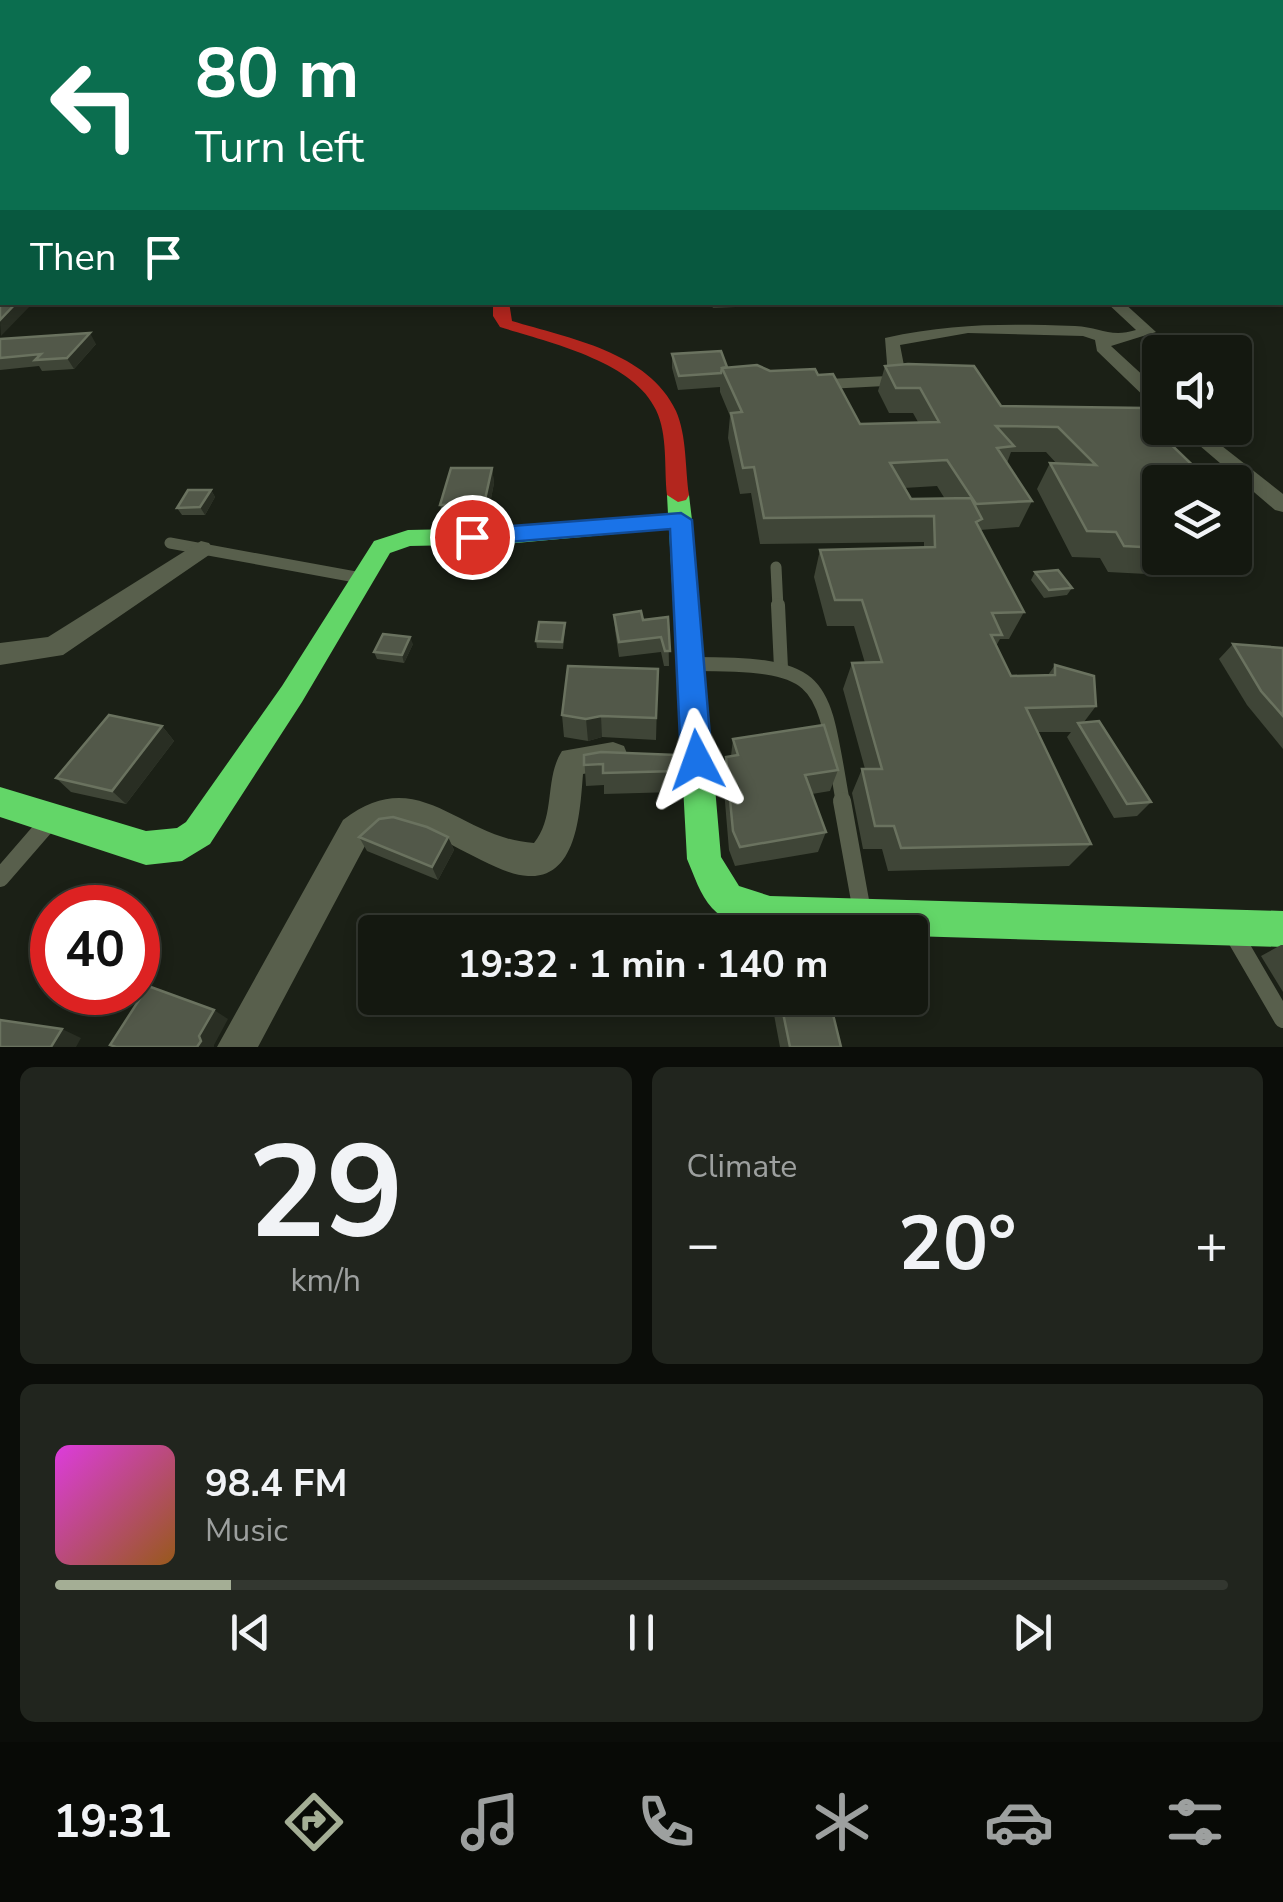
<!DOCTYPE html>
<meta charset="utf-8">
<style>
body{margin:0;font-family:"Nunito Sans",sans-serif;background:#21251e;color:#f1f3f6;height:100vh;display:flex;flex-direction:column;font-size:38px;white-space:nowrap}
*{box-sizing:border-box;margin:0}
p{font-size:32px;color:#9da09f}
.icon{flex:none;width:55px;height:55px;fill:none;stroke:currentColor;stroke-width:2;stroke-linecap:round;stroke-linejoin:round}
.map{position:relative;height:1047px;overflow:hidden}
.drawer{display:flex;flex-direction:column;gap:20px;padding:20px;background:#0b0d09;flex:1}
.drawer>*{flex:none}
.hud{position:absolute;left:0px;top:0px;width:1285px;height:305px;box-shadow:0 5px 15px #0003,0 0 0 2px #333730;background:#0b6e4f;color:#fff;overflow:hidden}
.tools{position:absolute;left:1142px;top:335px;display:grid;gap:20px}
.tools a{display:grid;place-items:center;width:110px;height:110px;border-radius:10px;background:#141810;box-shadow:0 5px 15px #0003,0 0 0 2px #333730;font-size:50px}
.speed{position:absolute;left:30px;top:885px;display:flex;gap:20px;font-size:50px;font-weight:700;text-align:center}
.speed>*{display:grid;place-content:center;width:130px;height:130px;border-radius:50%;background:#141810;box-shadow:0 5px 15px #0003,0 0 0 2px #333730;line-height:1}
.speed .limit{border:15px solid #d22;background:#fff;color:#111}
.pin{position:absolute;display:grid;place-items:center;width:85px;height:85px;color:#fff;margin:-42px;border:5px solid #fff;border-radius:50%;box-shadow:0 2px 10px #0007}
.me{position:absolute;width:110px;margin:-55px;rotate:356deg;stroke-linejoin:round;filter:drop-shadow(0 0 8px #0008)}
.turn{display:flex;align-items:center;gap:35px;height:210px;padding:0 30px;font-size:45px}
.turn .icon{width:130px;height:130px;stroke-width:2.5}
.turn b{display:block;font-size:70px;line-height:85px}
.then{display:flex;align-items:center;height:95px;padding:0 30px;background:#0003;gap:20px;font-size:38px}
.big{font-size:75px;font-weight:700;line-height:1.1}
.drawer .tile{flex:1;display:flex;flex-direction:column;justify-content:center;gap:15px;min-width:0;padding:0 35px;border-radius:15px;background:#21251e}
.drawer .dial{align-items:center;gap:0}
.dial b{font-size:130px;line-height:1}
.song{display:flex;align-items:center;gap:30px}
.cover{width:120px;height:120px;border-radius:15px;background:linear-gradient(135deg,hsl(300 70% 55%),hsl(30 70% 35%))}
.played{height:10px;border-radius:5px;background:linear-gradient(90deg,#a4ae95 15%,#333730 15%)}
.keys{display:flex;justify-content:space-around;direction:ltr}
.heat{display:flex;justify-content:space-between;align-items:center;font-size:55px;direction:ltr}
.drawer .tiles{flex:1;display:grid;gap:20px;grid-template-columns:1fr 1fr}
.tile:last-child{grid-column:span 2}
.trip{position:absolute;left:358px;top:915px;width:570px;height:100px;border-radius:10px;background:#141810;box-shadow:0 5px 15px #0003,0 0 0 2px #333730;font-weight:700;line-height:100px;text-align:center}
.tab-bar{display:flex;height:160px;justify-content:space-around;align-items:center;background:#080a06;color:#9da09f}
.tab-bar .icon{width:70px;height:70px}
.tab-bar .active{color:#a4ae95}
.tab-bar b{font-size:45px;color:#f1f3f6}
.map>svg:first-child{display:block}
</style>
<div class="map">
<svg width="1283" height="1047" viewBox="0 0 1283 1047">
<rect width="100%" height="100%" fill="#1b2016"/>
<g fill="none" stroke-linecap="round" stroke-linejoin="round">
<g stroke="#585f4c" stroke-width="11">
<path d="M 170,543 L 361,578"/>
<path d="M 776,567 L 778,608"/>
</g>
<g stroke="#585f4c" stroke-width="14">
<path d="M 778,605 L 781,668"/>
<path d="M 693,664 C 829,664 821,679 843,803"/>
</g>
<g stroke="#585f4c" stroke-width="18">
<path d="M 842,801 L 861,906"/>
<path d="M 0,878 L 46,825"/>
<path d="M 1237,940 L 1283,1019"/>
</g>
<g fill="#585f4c" fill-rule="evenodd">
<path d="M 1106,302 L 1123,302 L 1156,332 L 1111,346 L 1160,391 L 1160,407 L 1153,405 L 1097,351 L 1095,340 L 1083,336 L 968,333 L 900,345 L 907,381 L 904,385 L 808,390 L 799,385 L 808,380 L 888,376 L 885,338 C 954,323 1005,324 1075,326 C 1100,327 1110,338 1136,330 Z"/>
<path d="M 1179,428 L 1199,428 L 1283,494 L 1283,512 L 1275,510 Z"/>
<path d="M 201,541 L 209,543 L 213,549 L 209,555 L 63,655 L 0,665 L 0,643 L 48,637 Z"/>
<path d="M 613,742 L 624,746 L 628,756 L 624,766 L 583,774 C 580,810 578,879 528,876 C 486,874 420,814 385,829 C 378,831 372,838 367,842 L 258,1047 L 217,1047 L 343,820 C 419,761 459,839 534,843 C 556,816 544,779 562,751 Z"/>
</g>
<g fill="#63d668" fill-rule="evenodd">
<path d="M 1282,293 L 1283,293 L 1283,303 L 1282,302 Z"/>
<path d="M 678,488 L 689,495 L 692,520 L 721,857 L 739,886 L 770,896 L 1283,911 L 1283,947 L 910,936 L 910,932 C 861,932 746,946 712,908 C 700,895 694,875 687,859 L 669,529 L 504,544 L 410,546 L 390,553 L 302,702 L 210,844 L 182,861 L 146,865 L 0,817 L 0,787 L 146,831 L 177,828 L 186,822 L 282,686 L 374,541 L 408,530 L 504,528 L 668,514 L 667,495 Z"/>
</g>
<path fill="#b3261e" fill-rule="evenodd" d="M 493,302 L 509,302 L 512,321 C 568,338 649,352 676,411 C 687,436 685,468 689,495 L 686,500 L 678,502 L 667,495 C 664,468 668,435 656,410 C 634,361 547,342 500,327 L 493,316 Z"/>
</g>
<g fill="#3f4537" fill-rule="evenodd">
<path d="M 710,302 L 781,302 L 780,305 L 713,308 Z"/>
<path d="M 0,339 L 96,344 L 74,369 L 42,371 L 39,366 L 0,370 Z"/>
<path d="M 672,354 L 727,367 L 818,375 L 860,424 L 918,422 L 913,413 L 889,413 L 878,391 L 885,366 L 1001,406 L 1167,429 L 1162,437 L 1160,482 L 1160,558 L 1204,558 L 1200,563 L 1176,561 L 1166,575 L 1108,572 L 1100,558 L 1072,557 L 1037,489 L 1050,463 L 1057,464 L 1046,452 L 1011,452 L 1007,463 L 1032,501 L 1019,527 L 980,530 L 1024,612 L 1009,639 L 1000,639 L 996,646 L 1011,676 L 1048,675 L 1055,665 L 1096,706 L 1084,722 L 1151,802 L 1137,816 L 1114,818 L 1067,737 L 1071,732 L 1038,732 L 1091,844 L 1069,866 L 888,871 L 882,849 L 863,849 L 852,793 L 862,769 L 865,769 L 843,689 L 852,663 L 865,663 L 854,626 L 827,626 L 814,577 L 820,550 L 924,547 L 924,542 L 760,544 L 751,493 L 740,494 L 728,438 L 730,416 L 720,392 L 720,387 L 678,390 L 672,368 ZM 937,486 L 945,499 L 911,499 L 904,488 Z"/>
<path d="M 492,468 L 494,483 L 487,519 L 444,520 L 440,505 Z"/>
<path d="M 211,490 L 215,497 L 205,515 L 182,515 L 177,508 Z"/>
<path d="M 1035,572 L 1072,588 L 1067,595 L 1044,598 L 1031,580 Z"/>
<path d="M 614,615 L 643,620 L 668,617 L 669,666 L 664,666 L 661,652 L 619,657 L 615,630 Z"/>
<path d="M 565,623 L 565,630 L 563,649 L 537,648 L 536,641 Z"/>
<path d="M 413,644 L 404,663 L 377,659 L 374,652 Z"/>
<path d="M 1233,644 L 1283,648 L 1283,749 L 1247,705 L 1219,659 Z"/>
<path d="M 658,669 L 656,740 L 602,737 L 588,741 L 564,737 L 562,715 Z"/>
<path d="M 162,726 L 174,741 L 126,804 L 71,792 L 56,778 Z"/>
<path d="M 733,739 L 838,770 L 830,791 L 812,794 L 826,832 L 818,852 L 735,866 L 729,850 L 723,778 L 726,757 L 731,756 Z"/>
<path d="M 584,755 L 677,771 L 675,792 L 604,794 L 604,785 L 586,786 Z"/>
<path d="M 359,837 L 448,837 L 454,850 L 438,880 L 367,851 Z"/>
<path d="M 1281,945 L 1283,945 L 1283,992 L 1261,956 Z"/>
<path d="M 775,998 L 780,998 L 841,1047 L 780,1047 L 772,1004 Z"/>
</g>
<g fill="#292e23">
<path d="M 17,302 L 54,302 L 31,305 L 1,336 L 0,320 Z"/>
<path d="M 90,333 L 96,344 L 74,369 L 67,358 Z"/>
<path d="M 492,468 L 494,483 L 487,519 L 484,504 Z"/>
<path d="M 211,490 L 215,497 L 205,515 L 200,507 Z"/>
<path d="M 410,637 L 413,644 L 404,663 L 402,655 Z"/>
<path d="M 601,716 L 602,737 L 588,741 L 586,719 Z"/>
<path d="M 162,726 L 174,741 L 126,804 L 112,791 Z"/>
<path d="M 448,837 L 454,850 L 438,880 L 432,867 Z"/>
<path d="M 214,1010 L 228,1019 L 214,1045 L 214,1047 L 197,1047 L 199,1036 Z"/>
<path d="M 62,1029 L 81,1038 L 76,1047 L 51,1047 Z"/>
</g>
<g fill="#525849" stroke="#6a725f" stroke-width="2.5">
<path d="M 0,150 L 2,150 L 2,302 L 17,302 L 0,320 Z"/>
<path d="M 90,333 L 67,358 L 35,360 L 41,354 L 0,358 L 0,339 Z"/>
<path d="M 721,351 L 727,367 L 722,368 L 721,373 L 679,376 L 672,354 Z"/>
<path d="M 908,364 L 974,366 L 1001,406 L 1146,408 L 1160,422 L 1160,428 L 1167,429 L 1155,429 L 1210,482 L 1160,482 L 1160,548 L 1124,546 L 1116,532 L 1087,531 L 1050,463 L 1096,465 L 1058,427 L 996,426 L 1014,446 L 997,448 L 1032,501 L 976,504 L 947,460 L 890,463 L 911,499 L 971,498 L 982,519 L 976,522 L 1024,612 L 992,613 L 1002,635 L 991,635 L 1011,676 L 1055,675 L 1055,665 L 1094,676 L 1096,706 L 1026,708 L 1091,844 L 901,848 L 894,826 L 875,826 L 862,769 L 882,769 L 852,663 L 882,662 L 862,600 L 835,600 L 820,550 L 935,547 L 934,516 L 764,518 L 754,467 L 743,468 L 731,413 L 742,412 L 722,368 L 757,365 L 770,371 L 815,369 L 818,375 L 833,374 L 860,424 L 939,422 L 920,388 L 896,388 L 885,366 Z"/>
<path d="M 451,468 L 492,468 L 484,504 L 440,505 Z"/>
<path d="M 188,490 L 211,490 L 200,507 L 177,508 Z"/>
<path d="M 1058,570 L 1072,588 L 1049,590 L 1035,572 Z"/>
<path d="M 641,611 L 643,620 L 668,617 L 670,651 L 665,651 L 661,637 L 619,642 L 614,615 Z"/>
<path d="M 539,622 L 565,623 L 562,642 L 536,641 Z"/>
<path d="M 383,634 L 410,637 L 402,655 L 374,652 Z"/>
<path d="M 1233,644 L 1283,648 L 1283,716 L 1261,691 Z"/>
<path d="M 568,666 L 658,669 L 656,718 L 601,716 L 586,719 L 562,715 Z"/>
<path d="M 109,715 L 162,726 L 112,791 L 56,778 Z"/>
<path d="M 1099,721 L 1151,802 L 1127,804 L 1078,723 Z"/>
<path d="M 824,725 L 838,770 L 805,775 L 826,832 L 740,847 L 733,831 L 726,757 L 738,755 L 733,739 Z"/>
<path d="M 601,752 L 676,755 L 677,771 L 603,773 L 603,764 L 584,765 L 584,755 Z"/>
<path d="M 393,817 L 427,827 L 448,837 L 432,867 L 359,837 L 379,819 Z"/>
<path d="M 148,986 L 214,1010 L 199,1036 L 201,1041 L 197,1047 L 116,1047 L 110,1045 Z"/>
<path d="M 780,998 L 829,998 L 841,1047 L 790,1047 Z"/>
<path d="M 0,1020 L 62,1029 L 51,1047 L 0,1047 Z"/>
</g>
<linearGradient id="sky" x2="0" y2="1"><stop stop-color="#0f120c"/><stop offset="0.51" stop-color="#394247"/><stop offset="1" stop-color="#394247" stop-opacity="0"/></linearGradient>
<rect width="1283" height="296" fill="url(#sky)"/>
<path fill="#1a73e8" stroke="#114b97" stroke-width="2.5" d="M 681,513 L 692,520 L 712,760 L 708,769 L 697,774 L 686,769 L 681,760 L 670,529 L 472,545 L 461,537 L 472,529 Z"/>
</svg>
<div class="tools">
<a><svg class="icon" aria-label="sound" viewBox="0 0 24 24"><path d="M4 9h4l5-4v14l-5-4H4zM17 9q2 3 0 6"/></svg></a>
<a><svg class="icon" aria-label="layers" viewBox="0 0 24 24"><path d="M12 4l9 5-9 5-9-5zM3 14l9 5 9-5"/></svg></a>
</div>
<div class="speed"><div class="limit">40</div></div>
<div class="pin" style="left:472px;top:537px;background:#d93025"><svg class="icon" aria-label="arrive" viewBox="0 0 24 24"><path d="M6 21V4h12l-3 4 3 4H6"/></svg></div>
<svg class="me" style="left:697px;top:760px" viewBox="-20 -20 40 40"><path d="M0-17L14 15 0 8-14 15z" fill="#1a73e8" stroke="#fff" stroke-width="4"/></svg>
<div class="trip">19:32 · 1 min · 140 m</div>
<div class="hud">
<div class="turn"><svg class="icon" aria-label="left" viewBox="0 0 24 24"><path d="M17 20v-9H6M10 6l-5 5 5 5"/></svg><div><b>80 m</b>Turn left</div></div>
<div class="then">Then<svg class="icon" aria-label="arrive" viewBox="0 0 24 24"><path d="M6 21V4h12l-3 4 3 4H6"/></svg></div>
</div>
</div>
<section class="drawer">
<div class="tiles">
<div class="tile dial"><b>29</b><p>km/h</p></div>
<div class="tile"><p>Climate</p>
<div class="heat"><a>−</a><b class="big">20°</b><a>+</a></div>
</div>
<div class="tile">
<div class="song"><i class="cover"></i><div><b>98.4 FM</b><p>Music</p></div></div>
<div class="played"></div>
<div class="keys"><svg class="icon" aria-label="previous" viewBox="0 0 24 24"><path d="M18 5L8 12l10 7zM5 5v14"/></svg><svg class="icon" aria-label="pause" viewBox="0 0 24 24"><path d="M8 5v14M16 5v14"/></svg><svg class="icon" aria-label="next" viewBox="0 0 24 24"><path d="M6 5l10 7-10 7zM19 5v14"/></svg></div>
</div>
</div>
</section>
<nav class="tab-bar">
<b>19:31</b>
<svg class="icon active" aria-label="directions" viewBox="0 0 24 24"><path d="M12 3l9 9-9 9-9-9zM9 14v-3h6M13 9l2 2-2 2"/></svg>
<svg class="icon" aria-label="music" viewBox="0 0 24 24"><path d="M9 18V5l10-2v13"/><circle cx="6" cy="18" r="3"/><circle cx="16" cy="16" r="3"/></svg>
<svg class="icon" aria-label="phone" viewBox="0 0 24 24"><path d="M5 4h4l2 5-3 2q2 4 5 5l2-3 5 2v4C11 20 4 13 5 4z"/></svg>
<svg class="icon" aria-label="climate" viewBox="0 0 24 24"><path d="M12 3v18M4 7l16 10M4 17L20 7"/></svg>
<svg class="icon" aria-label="car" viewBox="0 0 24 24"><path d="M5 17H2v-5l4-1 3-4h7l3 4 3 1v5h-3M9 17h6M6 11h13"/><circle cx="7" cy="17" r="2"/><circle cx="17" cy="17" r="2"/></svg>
<svg class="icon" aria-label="filters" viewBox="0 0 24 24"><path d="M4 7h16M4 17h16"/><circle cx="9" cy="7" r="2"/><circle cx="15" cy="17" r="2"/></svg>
</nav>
